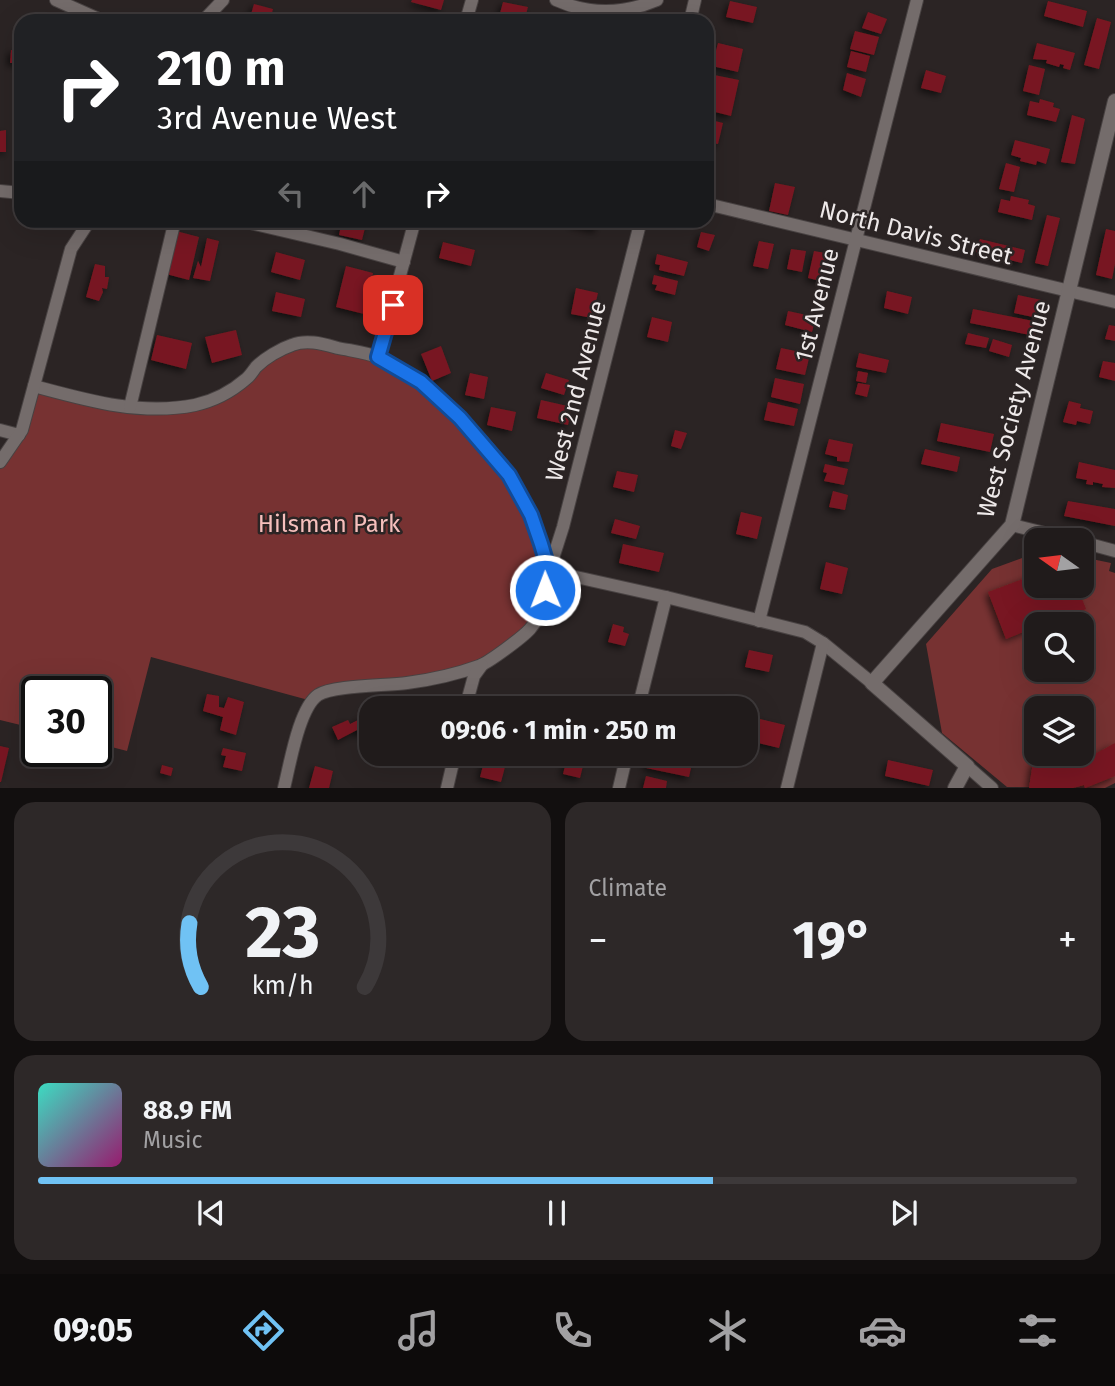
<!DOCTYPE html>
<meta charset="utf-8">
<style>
body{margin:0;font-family:"Fira Sans",sans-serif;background:#2d2828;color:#f1f3f6;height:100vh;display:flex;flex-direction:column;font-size:26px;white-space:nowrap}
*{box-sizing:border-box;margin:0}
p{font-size:23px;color:#a2a1a3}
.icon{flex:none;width:38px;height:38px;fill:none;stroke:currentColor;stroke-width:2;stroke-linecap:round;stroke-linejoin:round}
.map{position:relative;height:788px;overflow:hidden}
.sheet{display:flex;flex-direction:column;gap:14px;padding:14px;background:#120f0f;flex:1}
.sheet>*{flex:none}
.guide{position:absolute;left:14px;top:14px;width:700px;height:214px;border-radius:21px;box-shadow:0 7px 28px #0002,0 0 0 2px #3d393a;background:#202124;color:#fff;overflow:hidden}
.needle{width:46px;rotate:284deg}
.controls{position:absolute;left:1024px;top:528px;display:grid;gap:14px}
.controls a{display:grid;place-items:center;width:70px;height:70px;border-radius:14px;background:#201b1b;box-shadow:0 7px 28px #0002,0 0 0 2px #3d393a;font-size:35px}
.speed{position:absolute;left:21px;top:676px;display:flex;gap:14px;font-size:35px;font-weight:700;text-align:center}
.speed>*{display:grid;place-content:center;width:91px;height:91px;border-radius:50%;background:#201b1b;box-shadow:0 7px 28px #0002,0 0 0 2px #3d393a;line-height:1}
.speed .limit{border:4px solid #111;border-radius:10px;background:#fff;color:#111}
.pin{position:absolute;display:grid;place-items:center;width:60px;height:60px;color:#fff;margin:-30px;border-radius:14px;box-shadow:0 4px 10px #0006}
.me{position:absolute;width:77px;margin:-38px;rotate:359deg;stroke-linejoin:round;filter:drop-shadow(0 0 5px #0008)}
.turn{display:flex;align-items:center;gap:24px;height:147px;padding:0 28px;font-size:32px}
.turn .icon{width:91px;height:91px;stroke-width:2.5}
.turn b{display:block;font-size:49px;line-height:60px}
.lanes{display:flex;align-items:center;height:66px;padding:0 28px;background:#0003;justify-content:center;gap:35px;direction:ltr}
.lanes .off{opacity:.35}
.big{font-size:52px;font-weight:700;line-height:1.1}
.sheet .card{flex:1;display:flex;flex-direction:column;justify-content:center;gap:10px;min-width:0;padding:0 24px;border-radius:21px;background:#2d2828}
.sheet .dial{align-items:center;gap:0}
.dial svg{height:182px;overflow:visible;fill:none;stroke:#3d393a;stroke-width:7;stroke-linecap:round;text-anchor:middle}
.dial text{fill:#f1f3f6;stroke:none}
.song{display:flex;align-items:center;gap:21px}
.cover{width:84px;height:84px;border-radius:10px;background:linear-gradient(135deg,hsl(170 70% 55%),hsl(320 70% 35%))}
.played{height:7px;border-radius:4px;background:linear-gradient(90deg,#70c2f4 65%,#3d393a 65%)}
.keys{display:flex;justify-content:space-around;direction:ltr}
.heat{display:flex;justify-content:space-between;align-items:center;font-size:38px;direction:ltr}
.sheet .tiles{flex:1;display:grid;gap:14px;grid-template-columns:1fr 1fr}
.card:last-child{grid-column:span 2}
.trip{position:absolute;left:359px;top:696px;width:399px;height:70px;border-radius:21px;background:#201b1b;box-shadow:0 7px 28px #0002,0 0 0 2px #3d393a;font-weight:700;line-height:70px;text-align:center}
.tab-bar{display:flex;height:112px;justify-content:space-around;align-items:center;background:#0d0b0b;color:#a2a1a3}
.tab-bar .icon{width:49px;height:49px}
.tab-bar .selected{color:#70c2f4}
.tab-bar b{font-size:32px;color:#f1f3f6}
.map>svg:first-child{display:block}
</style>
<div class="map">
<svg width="1115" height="788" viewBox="0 0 1115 788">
<defs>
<filter id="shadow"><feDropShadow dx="-3" dy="3" stdDeviation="3.5" flood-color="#0009"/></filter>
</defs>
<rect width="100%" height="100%" fill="#2b2424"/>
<g fill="#773232" fill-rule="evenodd">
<path d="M 299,344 L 378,358 L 421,383 L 507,474 L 548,571 L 529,628 L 485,660 L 408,682 L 329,689 L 312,701 L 151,657 L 127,751 L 96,743 L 96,691 L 37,691 L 37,729 L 0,720 L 0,464 L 35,388 L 99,405 L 194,407 Z"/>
<path d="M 1036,553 L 1036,586 L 1082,586 L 1082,557 L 1111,563 L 1109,571 L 1115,573 L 1115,783 L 1105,788 L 1007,787 L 942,733 L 926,644 L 992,569 ZM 1036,625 L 1082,625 L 1082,670 L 1036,670 ZM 1036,709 L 1082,709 L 1082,754 L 1036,754 Z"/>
</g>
<g fill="#781920" filter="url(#shadow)">
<path d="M 412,0 L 444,0 L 441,10 L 411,2 Z"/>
<path d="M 730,1 L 757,7 L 753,23 L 726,17 Z"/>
<path d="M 1048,1 L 1087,11 L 1083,27 L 1044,16 Z"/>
<path d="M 503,2 L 528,7 L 524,21 L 498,21 Z"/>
<path d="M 254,4 L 273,9 L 270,21 L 249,21 Z"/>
<path d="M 868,12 L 887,19 L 881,34 L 862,28 Z"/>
<path d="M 420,13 L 439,18 L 439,21 L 418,21 Z"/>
<path d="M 1097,18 L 1111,22 L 1099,69 L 1084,65 Z"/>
<path d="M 855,31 L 879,37 L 874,55 L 850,49 Z"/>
<path d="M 718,43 L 743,49 L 738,72 L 712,66 Z"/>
<path d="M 1037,43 L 1075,53 L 1070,70 L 1063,68 L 1064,65 L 1060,64 L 1059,67 L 1046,63 L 1047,60 L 1033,59 Z"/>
<path d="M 11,50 L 21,51 L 21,63 L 10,63 Z"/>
<path d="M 851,51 L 870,56 L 866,72 L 847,67 Z"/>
<path d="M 1029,65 L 1045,69 L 1039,95 L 1023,91 Z"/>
<path d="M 926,70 L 946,76 L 941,93 L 921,88 Z"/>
<path d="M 847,73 L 866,79 L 861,97 L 843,90 Z"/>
<path d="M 709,74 L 739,80 L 731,116 L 707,110 Z"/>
<path d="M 1040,99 L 1054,103 L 1053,107 L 1060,109 L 1056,122 L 1027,115 L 1030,101 L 1039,103 Z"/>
<path d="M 1072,115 L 1085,119 L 1075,164 L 1061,162 Z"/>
<path d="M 707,119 L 723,123 L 718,144 L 707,142 Z"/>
<path d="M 6,130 L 6,152 L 0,152 L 0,131 Z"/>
<path d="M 1015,140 L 1050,149 L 1046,164 L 1037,161 L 1036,165 L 1020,161 L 1021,158 L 1011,155 Z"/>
<path d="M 1006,163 L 1020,167 L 1014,192 L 999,189 Z"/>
<path d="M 775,183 L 795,187 L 788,215 L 769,211 Z"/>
<path d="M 1011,196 L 1029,200 L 1028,204 L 1035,206 L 1032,220 L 998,212 L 1001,199 L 1010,201 Z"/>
<path d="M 1047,215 L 1060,218 L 1048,266 L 1035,263 Z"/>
<path d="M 342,220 L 367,220 L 362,240 L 339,235 Z"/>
<path d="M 573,220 L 599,220 L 597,230 L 572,224 Z"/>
<path d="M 1106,229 L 1115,231 L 1115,264 L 1112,279 L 1096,275 Z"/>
<path d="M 176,231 L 199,237 L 189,280 L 166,274 Z"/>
<path d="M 701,232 L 715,235 L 709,251 L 697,247 Z"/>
<path d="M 207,238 L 219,241 L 210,281 L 193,278 L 198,261 L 201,267 Z"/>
<path d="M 980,239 L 1025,250 L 1022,263 L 976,252 Z"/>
<path d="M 759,241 L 774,244 L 768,269 L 753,266 Z"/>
<path d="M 443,242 L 475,250 L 471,266 L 439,258 Z"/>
<path d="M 791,249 L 806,251 L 802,272 L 787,269 Z"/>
<path d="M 814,251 L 831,254 L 825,282 L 808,278 Z"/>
<path d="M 276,252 L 305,260 L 300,280 L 271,272 Z"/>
<path d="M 657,254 L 688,262 L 684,276 L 659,270 L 660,265 L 655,264 Z"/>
<path d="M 95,264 L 105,266 L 105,277 L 109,277 L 107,289 L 102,288 L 103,292 L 99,301 L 86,297 Z"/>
<path d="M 346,266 L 373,273 L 364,314 L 336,307 Z"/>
<path d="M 654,275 L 678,281 L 675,295 L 655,290 L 657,285 L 652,284 Z"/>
<path d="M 576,288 L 598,293 L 592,318 L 571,314 Z"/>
<path d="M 887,291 L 912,297 L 908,314 L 884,308 Z"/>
<path d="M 276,292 L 305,299 L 301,317 L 272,311 Z"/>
<path d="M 1018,295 L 1046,301 L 1042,319 L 1014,313 Z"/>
<path d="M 973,309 L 1038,322 L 1035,336 L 970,323 Z"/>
<path d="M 788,311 L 816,317 L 812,332 L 785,325 Z"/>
<path d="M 652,317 L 672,322 L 668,342 L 647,337 Z"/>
<path d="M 1109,325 L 1115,326 L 1115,341 L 1105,339 Z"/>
<path d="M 236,330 L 242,355 L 212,363 L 205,337 Z"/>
<path d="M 968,333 L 989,338 L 986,348 L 965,344 Z"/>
<path d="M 157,335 L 192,343 L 186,369 L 151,360 Z"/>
<path d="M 993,339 L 1012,345 L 1009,357 L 989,351 Z"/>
<path d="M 441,346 L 451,373 L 432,381 L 421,354 Z"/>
<path d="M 781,348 L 810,354 L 805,375 L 776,369 Z"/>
<path d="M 859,353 L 889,360 L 886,373 L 856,367 Z"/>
<path d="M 1103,361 L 1115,363 L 1115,381 L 1099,377 Z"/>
<path d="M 858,371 L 868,373 L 866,383 L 856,381 Z"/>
<path d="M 470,373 L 488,377 L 484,399 L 465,395 Z"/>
<path d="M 546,373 L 569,380 L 564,395 L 541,388 Z"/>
<path d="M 775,378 L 804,384 L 800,404 L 771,397 Z"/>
<path d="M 858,383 L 870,385 L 867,397 L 855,394 Z"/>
<path d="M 541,400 L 572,407 L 568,425 L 537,418 Z"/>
<path d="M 1069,401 L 1081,404 L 1080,408 L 1093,411 L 1090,424 L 1077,421 L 1076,425 L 1063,422 Z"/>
<path d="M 768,402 L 798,409 L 794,426 L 764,420 Z"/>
<path d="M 491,407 L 516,412 L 512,431 L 487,425 Z"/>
<path d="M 941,423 L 994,434 L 990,452 L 937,441 Z"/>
<path d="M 675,430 L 687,433 L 681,449 L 671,446 Z"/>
<path d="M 829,439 L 853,444 L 849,462 L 837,461 L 837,457 L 825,454 Z"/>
<path d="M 925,449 L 960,457 L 957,472 L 921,464 Z"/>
<path d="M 1079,462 L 1115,470 L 1115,488 L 1102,487 L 1103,484 L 1093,482 L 1093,485 L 1086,484 L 1087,480 L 1076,478 Z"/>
<path d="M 825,464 L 848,469 L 844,485 L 824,481 L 827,473 L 823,472 Z"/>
<path d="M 617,471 L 638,475 L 634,492 L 613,487 Z"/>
<path d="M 833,491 L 848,495 L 845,510 L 829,507 Z"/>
<path d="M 1068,501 L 1115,509 L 1115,526 L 1064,516 Z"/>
<path d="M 741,512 L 762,517 L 757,539 L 736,534 Z"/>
<path d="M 615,519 L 640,526 L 636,539 L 611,533 Z"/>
<path d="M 623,544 L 664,553 L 659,572 L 619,563 Z"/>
<path d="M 826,562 L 848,568 L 842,594 L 820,589 Z"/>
<path d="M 1036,574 L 1036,586 L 1077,586 L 1086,609 L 1043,625 L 1036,625 L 1036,627 L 1006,639 L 988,592 Z"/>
<path d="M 613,624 L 624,627 L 623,632 L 629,634 L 625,646 L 608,642 Z"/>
<path d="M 749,650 L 773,655 L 769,672 L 745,667 Z"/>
<path d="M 207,694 L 219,696 L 219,707 L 224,708 L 228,697 L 244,702 L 236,735 L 220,730 L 223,717 L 203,711 Z"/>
<path d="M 675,703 L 696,708 L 696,709 L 673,709 Z"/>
<path d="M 364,717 L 369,730 L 359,735 L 357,730 L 338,740 L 332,727 L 348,720 L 350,724 Z"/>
<path d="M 760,719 L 785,725 L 779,748 L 754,742 Z"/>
<path d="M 1115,743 L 1115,776 L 1085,788 L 1084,785 L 1073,788 L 1029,788 L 1033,762 L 1075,760 L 1093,755 Z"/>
<path d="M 0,746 L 9,748 L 1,782 L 0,782 Z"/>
<path d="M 223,748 L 246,753 L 242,771 L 223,767 L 226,756 L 221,755 Z"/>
<path d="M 649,754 L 670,754 L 693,759 L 689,777 L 646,768 Z"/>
<path d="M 888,760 L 933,770 L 929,786 L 885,776 Z"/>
<path d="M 484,762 L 505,767 L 501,782 L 480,777 Z"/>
<path d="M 566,762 L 583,766 L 580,778 L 563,774 Z"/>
<path d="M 162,765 L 173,768 L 171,776 L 160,773 Z"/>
<path d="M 315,766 L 333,771 L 329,788 L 309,788 Z"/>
<path d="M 646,776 L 667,781 L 666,788 L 643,788 Z"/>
</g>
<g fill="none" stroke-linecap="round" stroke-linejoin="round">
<defs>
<g id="minor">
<path d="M 56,0 L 103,21"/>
<path d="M 556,0 C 589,15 624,14 657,0"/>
<path d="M 203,21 L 223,0"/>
<path d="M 466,21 L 472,0"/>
<path d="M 690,21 L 695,0"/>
<path d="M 0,191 L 21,193"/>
<path d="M 707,204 L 1115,302"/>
<path d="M 238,220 L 340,244 L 404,262"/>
<path d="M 641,220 L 563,527 L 549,571 L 666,597 L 805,632 L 823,643 L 872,683"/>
<path d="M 378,357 L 415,220"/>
<path d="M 34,386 C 86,400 140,416 195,405 C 213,401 231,392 246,379 C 250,376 253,371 256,367 C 265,358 280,349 292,345 C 307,339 323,344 338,348 C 352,351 367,352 379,358 C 424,376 484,437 510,477 C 523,497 550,552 548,575 C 547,593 542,615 530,629 C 523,637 488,663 479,666 C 457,674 430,680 407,683 C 387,686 333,685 318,695 C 299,708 290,764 284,788"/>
<path d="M 130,407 L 175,220"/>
<path d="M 0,430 L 19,435"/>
<path d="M 0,462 L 22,430 L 71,249 L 90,220"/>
<path d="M 1012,525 L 1077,541"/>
<path d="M 1082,542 L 1115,551"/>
<path d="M 759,621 L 917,0"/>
<path d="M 465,709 L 474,676 L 482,665"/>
<path d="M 638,709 L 666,597"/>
<path d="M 967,766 L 992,788"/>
<path d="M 447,788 L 455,754"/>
<path d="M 619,788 L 627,754"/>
<path d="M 787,788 L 823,643"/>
</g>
<path id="tertiary" d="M 955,788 L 967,766 L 872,683 L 1012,525 L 1115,101"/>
</defs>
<use href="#minor" stroke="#484242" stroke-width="14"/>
<use href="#tertiary" stroke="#484242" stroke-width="16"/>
<use href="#minor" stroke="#746c6b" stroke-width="12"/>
<use href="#tertiary" stroke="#746c6b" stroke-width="14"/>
</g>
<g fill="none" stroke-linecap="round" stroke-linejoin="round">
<defs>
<path id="route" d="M 393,305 L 378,357 L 421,382 L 460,418 L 509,475 L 531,515 L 541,544 L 549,571 L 545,590"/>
</defs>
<use href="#route" stroke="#114b97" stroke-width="18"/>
<use href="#route" stroke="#1a73e8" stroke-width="12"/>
</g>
<g text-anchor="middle" stroke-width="5" stroke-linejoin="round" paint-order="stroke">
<g font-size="24" fill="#eee9e9" stroke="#2b2424">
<text transform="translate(916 233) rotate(14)" y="8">North Davis Street</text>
<text transform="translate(817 305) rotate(-76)" y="8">1st Avenue</text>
<text transform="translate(576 391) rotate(-76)" y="8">West 2nd Avenue</text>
<text transform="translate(1014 409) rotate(-75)" y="8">West Society Avenue</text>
</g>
<g font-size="24" fill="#f6bfbc" stroke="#2b2424">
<text x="329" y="532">Hilsman Park</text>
</g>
</g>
</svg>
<div class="controls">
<a><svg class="needle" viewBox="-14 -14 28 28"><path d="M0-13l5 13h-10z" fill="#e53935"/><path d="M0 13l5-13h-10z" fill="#a2a1a3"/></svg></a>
<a><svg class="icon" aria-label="search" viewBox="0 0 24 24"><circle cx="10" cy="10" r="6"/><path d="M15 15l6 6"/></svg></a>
<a><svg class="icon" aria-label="layers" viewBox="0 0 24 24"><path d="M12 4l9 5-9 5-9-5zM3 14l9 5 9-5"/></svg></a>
</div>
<div class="speed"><div class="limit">30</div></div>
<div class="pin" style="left:393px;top:305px;background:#d93025"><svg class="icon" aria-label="arrive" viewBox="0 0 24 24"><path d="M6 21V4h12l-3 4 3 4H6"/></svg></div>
<svg class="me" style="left:545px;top:590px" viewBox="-20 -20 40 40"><circle r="17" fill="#1a73e8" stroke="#fff" stroke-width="3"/><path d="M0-11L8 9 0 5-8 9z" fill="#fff"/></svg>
<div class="trip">09:06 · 1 min · 250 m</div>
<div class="guide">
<div class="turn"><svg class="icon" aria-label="right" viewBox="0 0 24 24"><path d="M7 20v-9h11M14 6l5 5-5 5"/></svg><div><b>210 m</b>3rd Avenue West</div></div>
<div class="lanes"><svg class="icon off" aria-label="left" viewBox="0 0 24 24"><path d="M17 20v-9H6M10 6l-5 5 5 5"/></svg><svg class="icon off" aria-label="ahead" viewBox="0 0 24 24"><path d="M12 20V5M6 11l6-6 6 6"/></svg><svg class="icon" aria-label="right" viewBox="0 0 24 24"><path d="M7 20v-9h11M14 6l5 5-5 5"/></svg></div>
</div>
</div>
<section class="sheet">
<div class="tiles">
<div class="card dial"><svg viewBox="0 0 100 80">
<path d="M14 69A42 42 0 1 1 86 69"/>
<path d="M14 69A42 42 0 0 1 9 41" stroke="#70c2f4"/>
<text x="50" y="56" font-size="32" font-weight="700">23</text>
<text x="50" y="72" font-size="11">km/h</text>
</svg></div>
<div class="card"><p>Climate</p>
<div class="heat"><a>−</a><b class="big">19°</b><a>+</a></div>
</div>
<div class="card">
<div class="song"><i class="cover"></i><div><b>88.9 FM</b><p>Music</p></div></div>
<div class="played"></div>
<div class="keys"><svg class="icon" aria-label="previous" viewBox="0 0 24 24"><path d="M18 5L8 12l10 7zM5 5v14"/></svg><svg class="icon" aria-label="pause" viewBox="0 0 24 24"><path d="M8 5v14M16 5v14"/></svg><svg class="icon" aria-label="next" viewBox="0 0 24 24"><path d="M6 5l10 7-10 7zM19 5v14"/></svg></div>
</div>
</div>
</section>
<nav class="tab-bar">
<b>09:05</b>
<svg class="icon selected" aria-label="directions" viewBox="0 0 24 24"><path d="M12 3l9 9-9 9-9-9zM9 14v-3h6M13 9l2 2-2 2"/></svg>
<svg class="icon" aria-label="music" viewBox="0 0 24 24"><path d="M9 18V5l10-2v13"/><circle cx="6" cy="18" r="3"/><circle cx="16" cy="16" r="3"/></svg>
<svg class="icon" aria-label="phone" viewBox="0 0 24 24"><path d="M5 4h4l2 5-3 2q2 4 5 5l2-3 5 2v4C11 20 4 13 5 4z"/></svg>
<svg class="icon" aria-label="climate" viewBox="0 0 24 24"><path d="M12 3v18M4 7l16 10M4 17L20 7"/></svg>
<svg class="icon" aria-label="car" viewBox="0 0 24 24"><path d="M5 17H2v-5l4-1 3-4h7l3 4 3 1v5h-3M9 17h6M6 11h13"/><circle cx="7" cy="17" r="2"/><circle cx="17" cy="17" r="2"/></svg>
<svg class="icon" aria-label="filters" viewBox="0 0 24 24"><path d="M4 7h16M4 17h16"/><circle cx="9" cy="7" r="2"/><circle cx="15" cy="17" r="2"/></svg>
</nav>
